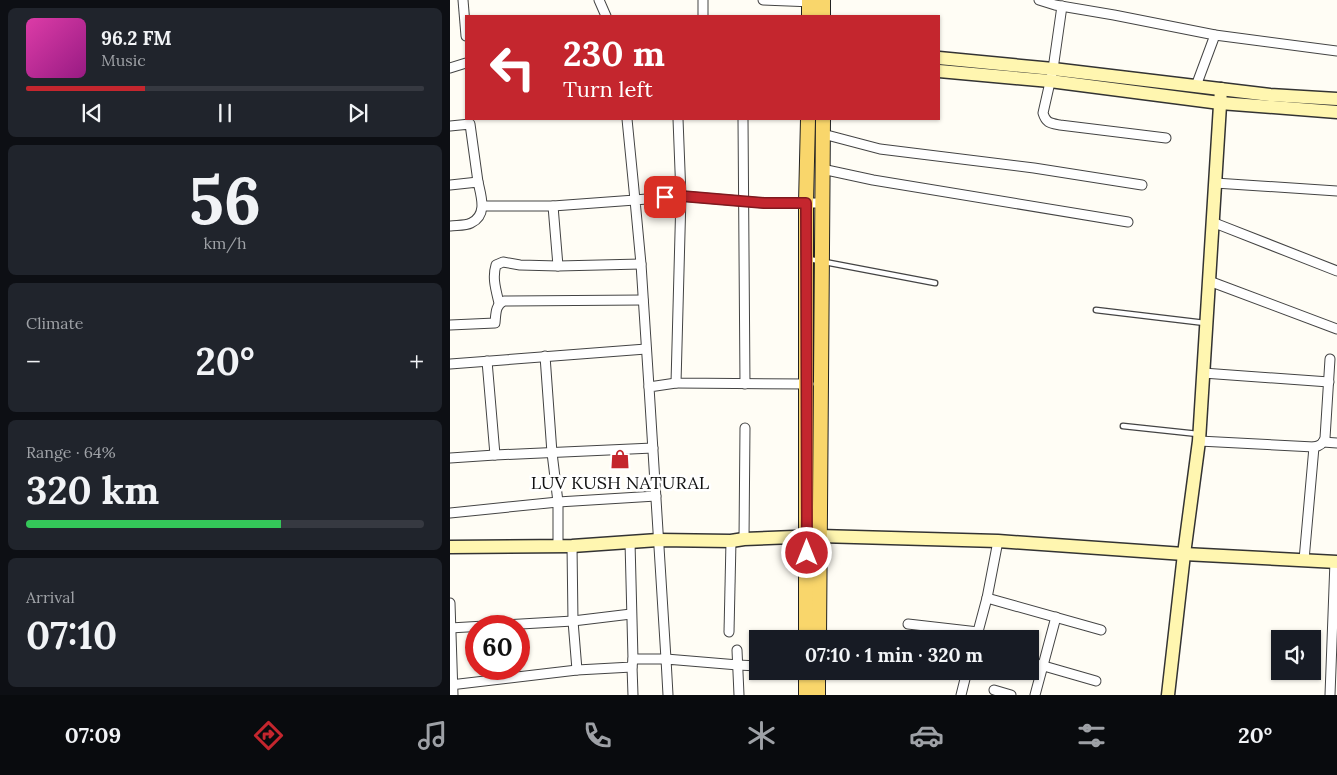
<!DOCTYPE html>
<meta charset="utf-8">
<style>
body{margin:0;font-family:Lora,serif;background:#20242c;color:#f1f3f6;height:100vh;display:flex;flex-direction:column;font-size:19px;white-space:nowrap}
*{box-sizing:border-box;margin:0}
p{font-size:16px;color:#9ea1a6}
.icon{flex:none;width:28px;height:28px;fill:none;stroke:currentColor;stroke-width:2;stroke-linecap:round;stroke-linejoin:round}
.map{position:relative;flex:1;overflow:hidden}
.drawer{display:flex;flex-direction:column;gap:8px;padding:8px;background:#0d0f14;width:450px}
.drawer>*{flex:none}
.hud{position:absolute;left:15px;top:15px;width:475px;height:105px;border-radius:0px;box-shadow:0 1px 4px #0004;background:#c4262e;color:#fff;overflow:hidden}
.controls{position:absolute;left:821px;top:630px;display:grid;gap:10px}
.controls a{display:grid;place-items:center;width:50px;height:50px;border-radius:0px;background:#171b24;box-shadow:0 1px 4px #0004;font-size:25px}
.speed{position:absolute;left:15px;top:615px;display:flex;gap:10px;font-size:25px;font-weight:700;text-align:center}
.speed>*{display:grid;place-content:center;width:65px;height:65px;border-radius:50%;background:#171b24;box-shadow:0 1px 4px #0004;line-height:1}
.speed .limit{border:8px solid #d22;background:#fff;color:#111}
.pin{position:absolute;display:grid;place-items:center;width:42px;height:42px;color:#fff;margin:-21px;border-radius:10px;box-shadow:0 2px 8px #0006}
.me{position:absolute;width:55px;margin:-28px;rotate:0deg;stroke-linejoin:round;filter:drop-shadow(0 0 4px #0008)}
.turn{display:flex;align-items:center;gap:18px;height:105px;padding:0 15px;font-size:22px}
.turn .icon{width:65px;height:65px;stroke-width:2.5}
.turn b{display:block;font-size:35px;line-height:42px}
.big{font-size:38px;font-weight:800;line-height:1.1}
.drawer .card{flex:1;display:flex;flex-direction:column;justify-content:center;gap:8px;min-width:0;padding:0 18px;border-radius:8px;background:#20242c}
.drawer .dial{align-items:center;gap:0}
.dial b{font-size:65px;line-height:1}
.song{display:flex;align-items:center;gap:15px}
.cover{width:60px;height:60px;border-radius:8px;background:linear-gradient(135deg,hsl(320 70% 55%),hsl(310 70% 35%))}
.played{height:5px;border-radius:2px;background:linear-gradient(90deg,#c4262e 30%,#363941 30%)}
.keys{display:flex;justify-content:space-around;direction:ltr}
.heat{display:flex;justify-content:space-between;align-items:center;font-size:28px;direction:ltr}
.charge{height:8px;border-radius:4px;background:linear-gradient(90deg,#34c759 64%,#363941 0)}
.trip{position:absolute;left:299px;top:630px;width:290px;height:50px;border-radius:0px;background:#171b24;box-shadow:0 1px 4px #0004;font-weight:800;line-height:50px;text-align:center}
.tab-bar{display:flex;height:80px;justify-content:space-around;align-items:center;background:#090b0e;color:#9ea1a6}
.tab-bar .icon{width:35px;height:35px}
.tab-bar .active{color:#c4262e}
.tab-bar b{font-size:22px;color:#f1f3f6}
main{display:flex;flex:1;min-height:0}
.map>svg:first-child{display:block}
</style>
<main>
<section class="drawer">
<div class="card">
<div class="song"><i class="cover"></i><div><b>96.2 FM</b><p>Music</p></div></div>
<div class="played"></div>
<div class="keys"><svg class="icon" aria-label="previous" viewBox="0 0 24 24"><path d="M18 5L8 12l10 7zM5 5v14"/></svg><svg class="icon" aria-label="pause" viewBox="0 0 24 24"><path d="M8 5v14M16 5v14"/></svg><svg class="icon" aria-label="next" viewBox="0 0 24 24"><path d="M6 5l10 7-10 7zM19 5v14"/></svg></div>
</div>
<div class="card dial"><b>56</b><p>km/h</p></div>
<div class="card"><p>Climate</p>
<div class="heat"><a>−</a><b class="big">20°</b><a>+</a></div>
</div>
<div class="card"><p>Range · 64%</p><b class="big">320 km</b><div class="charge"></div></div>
<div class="card"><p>Arrival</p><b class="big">07:10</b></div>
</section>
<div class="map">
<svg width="887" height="695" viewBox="0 0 887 695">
<rect width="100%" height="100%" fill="#fffdf5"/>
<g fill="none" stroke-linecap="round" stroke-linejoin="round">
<defs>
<g id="lane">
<path d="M 359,259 L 485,283"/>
<path d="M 646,310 L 755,323"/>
<path d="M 673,426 L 748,434"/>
</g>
<g id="street">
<path d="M 13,0 L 16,36"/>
<path d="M 149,0 L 156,16"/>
<path d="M 313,0 L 363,2"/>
<path d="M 589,0 L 605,5 L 664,15 L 765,35 L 887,51"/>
<path d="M 612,6 L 603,69 L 593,113 C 596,123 600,123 610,125 L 716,138"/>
<path d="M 253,16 L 253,0"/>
<path d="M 0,68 L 16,63"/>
<path d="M 746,86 L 765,35"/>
<path d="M 228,119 L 231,196 L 226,383 L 359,384"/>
<path d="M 293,119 L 295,384"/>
<path d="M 0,126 L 20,124 L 28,182"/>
<path d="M 373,134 L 430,149 L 584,168 L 692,185"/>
<path d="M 372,169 L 423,180 L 678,222"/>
<path d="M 765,183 L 887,191"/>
<path d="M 0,185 L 28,182 C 31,196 38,215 21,223 C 15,226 6,225 0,226"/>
<path d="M 33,206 L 103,206 L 185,200 L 177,119"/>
<path d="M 103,206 L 108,266"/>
<path d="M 762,222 L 887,271"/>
<path d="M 759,281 L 887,329"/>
<path d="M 49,303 C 46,290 42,278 46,265 L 53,262 L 70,265 L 108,266 L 191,264"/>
<path d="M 0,325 L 45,323 C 46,314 45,305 54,301 L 193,300"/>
<path d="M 95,356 L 102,453 L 108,502 L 108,546"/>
<path d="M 37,361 L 45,455"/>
<path d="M 0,364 L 196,349"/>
<path d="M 753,373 L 879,382"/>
<path d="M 199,387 L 191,264 L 185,200 L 231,196 L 314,203 L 372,203"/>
<path d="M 749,441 L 864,447 C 870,446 873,444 875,438 L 880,359"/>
<path d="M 873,442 L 887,443"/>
<path d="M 0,458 L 45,455 L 203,448"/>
<path d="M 0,513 L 108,502 L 206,496"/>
<path d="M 294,539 L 295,428"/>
<path d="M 180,542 L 183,659"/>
<path d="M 122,546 L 123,621 L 127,670"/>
<path d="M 854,560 L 864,447"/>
<path d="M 537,598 L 651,630"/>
<path d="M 0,603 L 3,695"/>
<path d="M 458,624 L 528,632"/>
<path d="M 0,628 L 123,621 L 181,614"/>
<path d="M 279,632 L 281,541"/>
<path d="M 526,639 L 537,598 L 548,541"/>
<path d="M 287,650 L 289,695"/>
<path d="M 580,662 L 646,681"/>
<path d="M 182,667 L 183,695"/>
<path d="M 448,671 L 483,673 L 489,671"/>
<path d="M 0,685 L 127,670 L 182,667 L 183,659 L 216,659 L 199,387 L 226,383"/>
<path d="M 544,690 L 561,695"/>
<path d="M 218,695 L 216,659 L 288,665 L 308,666"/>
<path d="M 511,695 L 517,671"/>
<path d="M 585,695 L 606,617"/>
<path d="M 880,695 L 885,561"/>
</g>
<g id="secondary">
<path d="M 489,58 L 603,69 L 820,95 L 887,99"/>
<path d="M 489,71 L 600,81 L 770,103 L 887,112"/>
<path d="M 0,547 L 122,546 L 208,540 L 281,541 L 294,539 L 369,536 L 548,541 L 734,554 L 887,562"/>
<path d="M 718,695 L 734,554 L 749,441 L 771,89"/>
</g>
<g id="primary">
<path d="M 359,16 L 359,0"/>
<path d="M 373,16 L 373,0"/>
<path d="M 356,639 L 356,203 L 358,119"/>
<path d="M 369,639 L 373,119"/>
<path d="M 356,695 L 356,671"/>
<path d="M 368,695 L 368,671"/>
</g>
</defs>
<use href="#lane" stroke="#444" stroke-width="7"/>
<use href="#street" stroke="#444" stroke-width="11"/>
<use href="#secondary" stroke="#333" stroke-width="15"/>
<use href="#primary" stroke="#222" stroke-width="16"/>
<use href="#lane" stroke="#fff" stroke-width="4.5"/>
<use href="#street" stroke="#fff" stroke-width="9"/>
<use href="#secondary" stroke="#fff6b0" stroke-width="12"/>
<use href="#primary" stroke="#f9d66b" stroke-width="14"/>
</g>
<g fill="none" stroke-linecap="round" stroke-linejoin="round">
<defs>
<path id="route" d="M 215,197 L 231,196 L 314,203 L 356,203 L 357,553"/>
</defs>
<use href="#route" stroke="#7f191e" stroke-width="12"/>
<use href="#route" stroke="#c4262e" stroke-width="9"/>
</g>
<defs>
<symbol id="shop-bare" viewBox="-9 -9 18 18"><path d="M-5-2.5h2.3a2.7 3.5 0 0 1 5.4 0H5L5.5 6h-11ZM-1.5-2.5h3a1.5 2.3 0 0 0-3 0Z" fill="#c4262e" stroke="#fff" stroke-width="2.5" paint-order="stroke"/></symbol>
</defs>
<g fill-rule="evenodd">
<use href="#shop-bare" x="156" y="445" width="28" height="28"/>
</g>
<g text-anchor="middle" stroke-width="5" stroke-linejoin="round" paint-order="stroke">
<g font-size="18" fill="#111" stroke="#fff">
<text x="170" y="489">LUV KUSH NATURAL</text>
</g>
</g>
</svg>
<div class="controls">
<a><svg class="icon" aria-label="sound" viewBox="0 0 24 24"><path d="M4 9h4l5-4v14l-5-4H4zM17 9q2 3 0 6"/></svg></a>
</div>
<div class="speed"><div class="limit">60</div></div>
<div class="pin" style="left:215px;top:197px;background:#d93025"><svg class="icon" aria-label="arrive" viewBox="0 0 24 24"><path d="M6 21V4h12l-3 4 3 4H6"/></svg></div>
<svg class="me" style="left:357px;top:553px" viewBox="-20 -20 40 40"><circle r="17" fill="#c4262e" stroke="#fff" stroke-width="3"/><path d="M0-11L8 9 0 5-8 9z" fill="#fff"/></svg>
<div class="trip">07:10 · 1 min · 320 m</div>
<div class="hud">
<div class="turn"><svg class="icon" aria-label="left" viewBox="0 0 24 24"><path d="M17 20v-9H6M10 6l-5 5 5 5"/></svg><div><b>230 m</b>Turn left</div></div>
</div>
</div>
</main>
<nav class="tab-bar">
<b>07:09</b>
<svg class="icon active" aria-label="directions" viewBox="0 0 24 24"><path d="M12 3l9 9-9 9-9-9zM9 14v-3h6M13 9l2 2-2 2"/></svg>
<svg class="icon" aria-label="music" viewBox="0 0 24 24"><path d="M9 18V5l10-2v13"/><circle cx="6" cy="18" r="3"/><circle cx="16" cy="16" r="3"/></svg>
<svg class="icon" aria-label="phone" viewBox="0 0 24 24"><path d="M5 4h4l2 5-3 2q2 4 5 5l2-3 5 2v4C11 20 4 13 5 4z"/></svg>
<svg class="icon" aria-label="climate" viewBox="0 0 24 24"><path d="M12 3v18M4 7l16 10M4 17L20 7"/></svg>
<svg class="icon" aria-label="car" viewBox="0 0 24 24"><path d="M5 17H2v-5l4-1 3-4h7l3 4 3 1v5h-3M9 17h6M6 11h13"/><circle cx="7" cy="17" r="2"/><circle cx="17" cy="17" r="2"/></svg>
<svg class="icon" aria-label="filters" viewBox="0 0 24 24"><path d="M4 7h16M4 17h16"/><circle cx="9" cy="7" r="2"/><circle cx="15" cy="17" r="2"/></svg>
<b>20°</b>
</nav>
